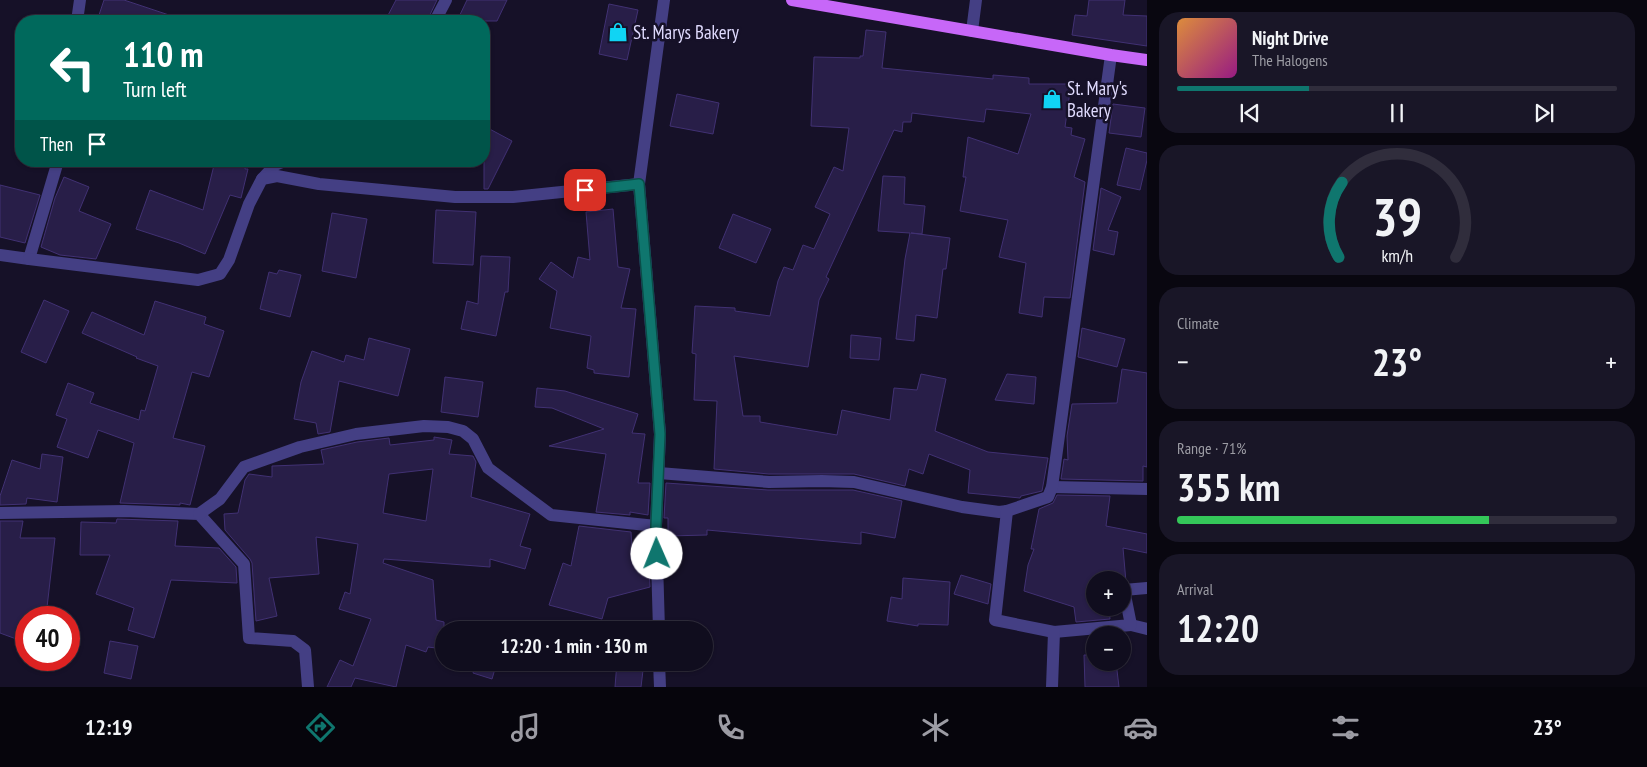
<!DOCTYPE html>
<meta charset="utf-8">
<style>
body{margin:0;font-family:"PT Sans Narrow",sans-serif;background:#191627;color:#f1f3f6;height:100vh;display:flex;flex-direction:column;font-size:19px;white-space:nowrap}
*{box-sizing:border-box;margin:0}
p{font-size:16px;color:#9c9ca4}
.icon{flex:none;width:28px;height:28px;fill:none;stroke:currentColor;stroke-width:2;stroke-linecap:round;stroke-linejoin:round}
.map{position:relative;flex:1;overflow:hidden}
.drawer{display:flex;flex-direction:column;gap:12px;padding:12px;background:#090710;width:500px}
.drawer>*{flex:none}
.hud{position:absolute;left:15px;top:15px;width:475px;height:152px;border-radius:20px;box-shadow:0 1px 4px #0004,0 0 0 1px #302d3c;background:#00695c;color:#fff;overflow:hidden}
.controls{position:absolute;left:1086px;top:571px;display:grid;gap:10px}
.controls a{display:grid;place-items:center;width:45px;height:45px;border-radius:50%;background:#100d1e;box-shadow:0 1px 4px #0004,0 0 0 1px #302d3c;font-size:25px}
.speed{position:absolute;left:15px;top:606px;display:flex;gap:10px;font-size:25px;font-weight:700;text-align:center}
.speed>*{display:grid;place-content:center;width:65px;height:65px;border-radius:50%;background:#100d1e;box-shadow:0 1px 4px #0004,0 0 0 1px #302d3c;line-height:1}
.speed .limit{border:8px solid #d22;background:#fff;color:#111}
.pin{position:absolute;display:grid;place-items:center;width:42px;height:42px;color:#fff;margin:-21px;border-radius:10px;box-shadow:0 2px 8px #0006}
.me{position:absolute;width:55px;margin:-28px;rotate:359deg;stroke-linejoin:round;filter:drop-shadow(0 0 4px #0008)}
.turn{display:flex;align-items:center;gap:18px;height:105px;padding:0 25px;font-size:22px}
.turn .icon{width:65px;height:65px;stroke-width:2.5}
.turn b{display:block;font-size:35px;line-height:42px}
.then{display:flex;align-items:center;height:48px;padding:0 25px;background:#0003;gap:10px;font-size:19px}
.big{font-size:38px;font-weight:700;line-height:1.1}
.drawer .card{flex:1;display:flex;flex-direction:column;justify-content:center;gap:8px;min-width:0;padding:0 18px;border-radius:20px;background:#191627}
.drawer .dial{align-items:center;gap:0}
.dial svg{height:130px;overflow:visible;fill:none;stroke:#302d3c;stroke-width:7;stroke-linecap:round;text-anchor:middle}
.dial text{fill:#f1f3f6;stroke:none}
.song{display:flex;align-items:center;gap:15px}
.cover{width:60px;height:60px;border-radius:8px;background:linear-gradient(135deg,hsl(30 70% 55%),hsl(310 70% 35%))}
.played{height:5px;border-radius:2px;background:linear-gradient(90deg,#0f766e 30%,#302d3c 30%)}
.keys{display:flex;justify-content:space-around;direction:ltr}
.heat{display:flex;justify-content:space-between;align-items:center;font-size:28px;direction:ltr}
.charge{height:8px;border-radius:4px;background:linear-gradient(90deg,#34c759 71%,#302d3c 0)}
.trip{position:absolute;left:435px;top:621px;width:278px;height:50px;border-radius:25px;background:#100d1e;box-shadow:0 1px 4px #0004,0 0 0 1px #302d3c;font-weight:700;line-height:50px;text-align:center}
.tabs{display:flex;height:80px;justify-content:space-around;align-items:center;background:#06050c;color:#9c9ca4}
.tabs .icon{width:35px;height:35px}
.tabs .current{color:#0f766e}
.tabs b{font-size:22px;color:#f1f3f6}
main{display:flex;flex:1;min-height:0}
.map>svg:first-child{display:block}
</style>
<main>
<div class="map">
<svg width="1147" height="687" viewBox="0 0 1147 687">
<rect width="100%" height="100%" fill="#161128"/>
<g fill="#281e48" stroke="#413173" fill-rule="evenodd">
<path d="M 104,0 L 124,0 L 178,18 L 177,21 L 97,21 Z"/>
<path d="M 396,0 L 437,0 L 427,21 L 385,21 Z"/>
<path d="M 467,0 L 507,0 L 497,21 L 457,21 Z"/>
<path d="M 1089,0 L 1125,0 L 1123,15 L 1147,16 L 1147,46 L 1072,35 L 1075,15 L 1087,16 Z"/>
<path d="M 609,4 L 638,10 L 627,60 L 599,54 Z"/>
<path d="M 866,30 L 886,32 L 882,68 L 993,79 L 993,75 L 1029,78 L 1029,84 L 1071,84 L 1065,127 L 1072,128 L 1071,135 L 1085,139 L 1074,177 L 1085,182 L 1070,298 L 1044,297 L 1042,317 L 1019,313 L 1026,263 L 999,257 L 1008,220 L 960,211 L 966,177 L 963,177 L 968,137 L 1018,154 L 1031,114 L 986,109 L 984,122 L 912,113 L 911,122 L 903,122 L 902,132 L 894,130 L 826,277 L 829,279 L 819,300 L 808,367 L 734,356 L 743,416 L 760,416 L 760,422 L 837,435 L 842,410 L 890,420 L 894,388 L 917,390 L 921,374 L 946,379 L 935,431 L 988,452 L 1048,458 L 1042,491 L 1021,496 L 1020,498 L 968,493 L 970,470 L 929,454 L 923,474 L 909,469 L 905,486 L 854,474 L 769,474 L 714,469 L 717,401 L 694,400 L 696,354 L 692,353 L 695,306 L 735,308 L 735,311 L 770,316 L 778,281 L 784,267 L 793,270 L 803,245 L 814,249 L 830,214 L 815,207 L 834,167 L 843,171 L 849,128 L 811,126 L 814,57 L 860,58 L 860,56 L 863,56 Z"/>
<path d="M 677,94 L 719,103 L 713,134 L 670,126 Z"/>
<path d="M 1113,104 L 1145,108 L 1141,137 L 1109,133 Z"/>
<path d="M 484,126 L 512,141 L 488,189 L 484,189 Z"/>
<path d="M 1126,148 L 1147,153 L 1147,160 L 1140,190 L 1117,185 Z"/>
<path d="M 215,161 L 246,161 L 245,169 L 248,169 L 241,198 L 230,195 L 205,254 L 179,243 L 136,229 L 150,190 L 203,210 Z"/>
<path d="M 883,176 L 905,177 L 904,204 L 925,206 L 922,234 L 911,233 L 950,238 L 946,269 L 943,269 L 937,318 L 916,315 L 914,341 L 896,339 L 905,259 L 910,233 L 878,231 Z"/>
<path d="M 64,177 L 89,187 L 79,211 L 111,224 L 96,259 L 60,255 L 41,247 L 55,198 Z"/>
<path d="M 0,185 L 40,195 L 25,243 L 0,237 Z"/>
<path d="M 1101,188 L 1121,197 L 1108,230 L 1118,232 L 1114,255 L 1093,250 Z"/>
<path d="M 613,209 L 618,267 L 630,269 L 621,308 L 636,309 L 629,377 L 594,373 L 594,370 L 587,368 L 591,336 L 550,328 L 557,291 L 539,279 L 551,262 L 573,278 L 578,257 L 590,260 L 586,212 Z"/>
<path d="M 436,210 L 476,212 L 473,265 L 433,263 Z"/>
<path d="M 332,213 L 367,219 L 356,278 L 322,271 Z"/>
<path d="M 733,214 L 771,229 L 756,263 L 719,248 Z"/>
<path d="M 481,256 L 510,257 L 508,292 L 505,292 L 496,336 L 461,329 L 467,301 L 478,304 Z"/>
<path d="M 279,270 L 301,275 L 290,317 L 260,309 L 269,272 L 277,274 Z"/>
<path d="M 44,300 L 69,311 L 46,363 L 21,352 Z"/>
<path d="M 155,301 L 206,317 L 204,324 L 224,331 L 209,377 L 192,372 L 173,438 L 205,446 L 190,505 L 180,503 L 180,505 L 120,503 L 134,443 L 98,430 L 88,458 L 57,447 L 67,419 L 56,415 L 68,383 L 94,393 L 90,403 L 139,420 L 141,410 L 145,411 L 158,366 L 136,358 L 137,357 L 82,333 L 92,312 L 144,335 Z"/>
<path d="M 1082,328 L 1125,339 L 1117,367 L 1078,357 Z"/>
<path d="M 851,335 L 881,338 L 879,360 L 850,358 Z"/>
<path d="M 369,338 L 410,349 L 398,396 L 339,381 L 330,432 L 318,434 L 316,423 L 294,419 L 301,382 L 312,351 L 344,362 L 346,355 L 364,360 Z"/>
<path d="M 1122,369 L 1147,373 L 1147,467 L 1143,466 L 1143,481 L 1061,479 L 1064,459 L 1068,460 L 1067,436 L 1072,404 L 1117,403 Z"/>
<path d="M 1007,374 L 1036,377 L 1034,404 L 995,400 Z"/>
<path d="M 445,377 L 483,382 L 478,417 L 441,412 Z"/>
<path d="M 537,388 L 565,391 L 638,414 L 632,433 L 645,434 L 638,483 L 650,483 L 648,515 L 630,512 L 630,515 L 596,512 L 606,454 L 549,446 L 604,429 L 552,408 L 535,407 Z"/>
<path d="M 434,437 L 452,440 L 449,454 L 473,456 L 476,462 L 471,497 L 530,514 L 520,546 L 531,549 L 525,569 L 490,559 L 490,567 L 384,559 L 383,563 L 433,580 L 436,620 L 444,622 L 444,649 L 428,647 L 426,652 L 406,645 L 396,687 L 355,678 L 351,687 L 327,687 L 340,660 L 353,666 L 371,619 L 339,609 L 345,592 L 350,594 L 358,544 L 316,537 L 319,574 L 269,578 L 277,616 L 256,621 L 252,563 L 250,559 L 225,530 L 224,514 L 238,513 L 245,480 L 249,474 L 272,477 L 272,466 L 324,464 L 321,450 L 357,442 L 389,438 L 390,445 L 434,440 ZM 433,469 L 426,521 L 383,513 L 389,474 Z"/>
<path d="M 42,454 L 63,457 L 57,502 L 27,498 L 26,504 L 0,505 L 0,496 L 12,460 L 40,469 Z"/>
<path d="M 666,483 L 768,490 L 853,490 L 902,501 L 895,538 L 861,532 L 861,544 L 707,530 L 707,535 L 668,536 L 668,518 L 664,518 Z"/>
<path d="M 1057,495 L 1110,496 L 1106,526 L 1147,534 L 1147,553 L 1123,548 L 1126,582 L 1122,582 L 1122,580 L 1095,580 L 1095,608 L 1109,608 L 1110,619 L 1076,622 L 1074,607 L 1024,591 L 1028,565 L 1034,549 L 1031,549 L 1039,509 L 1053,503 Z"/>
<path d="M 117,519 L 178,521 L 175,546 L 219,548 L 236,567 L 237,583 L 171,580 L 154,638 L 128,630 L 134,608 L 96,594 L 110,555 L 80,555 L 81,522 L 116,523 Z"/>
<path d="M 0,521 L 23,521 L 20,538 L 55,538 L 46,616 L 30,615 L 29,618 L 26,618 L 26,623 L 19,640 L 0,633 Z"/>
<path d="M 579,526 L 631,532 L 633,561 L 646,558 L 649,569 L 650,587 L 608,598 L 602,619 L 549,605 L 563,563 L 571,566 Z"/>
<path d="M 961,575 L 991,584 L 988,604 L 954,594 Z"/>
<path d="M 903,578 L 950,582 L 948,625 L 918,624 L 918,626 L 887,621 L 891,597 L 902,599 Z"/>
<path d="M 110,641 L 138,646 L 131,679 L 104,673 Z"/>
<path d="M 1084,655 L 1095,655 L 1095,662 L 1116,662 L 1119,687 L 1085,687 Z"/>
<path d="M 476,662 L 497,662 L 492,679 L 473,673 Z"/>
<path d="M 617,662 L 644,662 L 641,687 L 615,687 Z"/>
</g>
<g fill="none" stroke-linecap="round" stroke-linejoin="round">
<g stroke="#443f84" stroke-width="12">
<path d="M 77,21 L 80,0"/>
<path d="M 435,21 L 446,0"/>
<path d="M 972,31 L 976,0"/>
<path d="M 262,179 L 275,165 L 285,161"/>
<path d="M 0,255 L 29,259 L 58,161"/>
<path d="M 29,259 L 198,280 L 220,274 L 229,260 L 249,204 L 262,179 L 277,176 L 319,184 L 455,197 L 513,197 L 639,184"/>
<path d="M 659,473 L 769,482 L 822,481 L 854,482 L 962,507 L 999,512 L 1007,511"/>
<path d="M 1052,487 L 1147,489"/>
<path d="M 0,513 L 124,511 L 199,514 L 244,564 L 249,638 L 293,641 L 305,650 L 308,687"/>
<path d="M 199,514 L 220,499 L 244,467 L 300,447 L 356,434 L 424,426 L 448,427 L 463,431 L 473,439 L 488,468 L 551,515 L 656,526"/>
<path d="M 1131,625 L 1147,629"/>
<path d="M 659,630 L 656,526 L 660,434 L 639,184 L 664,0"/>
<path d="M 1054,632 L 1131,625 L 1124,590 L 1147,588"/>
<path d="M 659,662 L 660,687"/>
<path d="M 1052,687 L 1054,632 L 995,620 L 1007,511 L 1048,497 L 1052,487 L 1111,55"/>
</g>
<path stroke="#c767f8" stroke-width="12" d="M 792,0 L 1111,55 L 1147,60"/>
</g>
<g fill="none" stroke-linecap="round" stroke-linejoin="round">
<defs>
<path id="route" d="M 585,190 L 639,184 L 660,434 L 656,526 L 657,554"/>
</defs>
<use href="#route" stroke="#0a4d48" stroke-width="12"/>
<use href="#route" stroke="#0f766e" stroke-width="9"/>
</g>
<defs>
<symbol id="shop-bare" viewBox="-9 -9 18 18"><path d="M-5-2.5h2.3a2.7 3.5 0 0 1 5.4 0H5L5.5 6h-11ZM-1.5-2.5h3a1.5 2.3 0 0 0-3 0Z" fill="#10d4f4" stroke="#161128" stroke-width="2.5" paint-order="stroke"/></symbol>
</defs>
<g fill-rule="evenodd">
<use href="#shop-bare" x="604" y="18" width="28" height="28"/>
<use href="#shop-bare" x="1038" y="85" width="28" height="28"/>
</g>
<g text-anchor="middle" stroke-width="5" stroke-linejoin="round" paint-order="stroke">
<g font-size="19" fill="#dfdafd" stroke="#161128" text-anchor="start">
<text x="633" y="39">St. Marys Bakery</text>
<text x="1067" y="95">St. Mary's<tspan x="1067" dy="22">Bakery</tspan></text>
</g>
</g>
</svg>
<div class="controls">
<a>+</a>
<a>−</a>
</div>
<div class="speed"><div class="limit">40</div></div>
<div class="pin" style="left:585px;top:190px;background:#d93025"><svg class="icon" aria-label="arrive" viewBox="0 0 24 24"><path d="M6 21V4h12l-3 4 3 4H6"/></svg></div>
<svg class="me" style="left:657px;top:554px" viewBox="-20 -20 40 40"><circle r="19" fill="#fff"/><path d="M0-13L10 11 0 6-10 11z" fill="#0f766e"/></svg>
<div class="trip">12:20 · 1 min · 130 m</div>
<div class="hud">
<div class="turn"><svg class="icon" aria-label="left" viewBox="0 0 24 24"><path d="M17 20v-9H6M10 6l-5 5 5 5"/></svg><div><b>110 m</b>Turn left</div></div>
<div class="then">Then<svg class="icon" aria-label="arrive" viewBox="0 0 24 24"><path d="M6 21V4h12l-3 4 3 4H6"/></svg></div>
</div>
</div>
<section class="drawer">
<div class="card">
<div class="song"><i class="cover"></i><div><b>Night Drive</b><p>The Halogens</p></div></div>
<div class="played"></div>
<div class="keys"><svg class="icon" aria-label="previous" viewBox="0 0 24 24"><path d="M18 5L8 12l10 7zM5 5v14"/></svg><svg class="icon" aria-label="pause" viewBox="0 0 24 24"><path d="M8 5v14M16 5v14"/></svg><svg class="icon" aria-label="next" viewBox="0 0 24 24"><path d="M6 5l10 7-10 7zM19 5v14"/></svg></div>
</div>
<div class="card dial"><svg viewBox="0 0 100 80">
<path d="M14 69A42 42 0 1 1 86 69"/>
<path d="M14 69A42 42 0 0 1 16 23" stroke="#0f766e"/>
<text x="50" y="56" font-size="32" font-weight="700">39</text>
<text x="50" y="72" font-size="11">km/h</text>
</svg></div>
<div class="card"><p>Climate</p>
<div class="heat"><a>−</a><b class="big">23°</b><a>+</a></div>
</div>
<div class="card"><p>Range · 71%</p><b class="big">355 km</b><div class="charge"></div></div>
<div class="card"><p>Arrival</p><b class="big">12:20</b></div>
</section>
</main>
<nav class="tabs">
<b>12:19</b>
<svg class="icon current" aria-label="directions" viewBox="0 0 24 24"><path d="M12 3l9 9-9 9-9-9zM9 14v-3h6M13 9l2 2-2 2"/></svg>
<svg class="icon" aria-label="music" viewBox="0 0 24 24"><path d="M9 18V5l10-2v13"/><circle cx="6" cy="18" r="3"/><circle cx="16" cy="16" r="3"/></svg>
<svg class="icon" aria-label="phone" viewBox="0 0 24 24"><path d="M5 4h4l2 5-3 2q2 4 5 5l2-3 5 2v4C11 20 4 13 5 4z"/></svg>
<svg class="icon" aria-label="climate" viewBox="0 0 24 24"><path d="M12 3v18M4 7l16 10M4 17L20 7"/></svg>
<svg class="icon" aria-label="car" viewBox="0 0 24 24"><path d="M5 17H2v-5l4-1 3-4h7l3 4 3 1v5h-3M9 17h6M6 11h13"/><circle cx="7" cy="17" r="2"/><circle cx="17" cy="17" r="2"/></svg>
<svg class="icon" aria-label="filters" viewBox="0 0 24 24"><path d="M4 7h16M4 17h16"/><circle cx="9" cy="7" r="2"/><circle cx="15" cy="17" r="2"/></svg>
<b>23°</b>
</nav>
